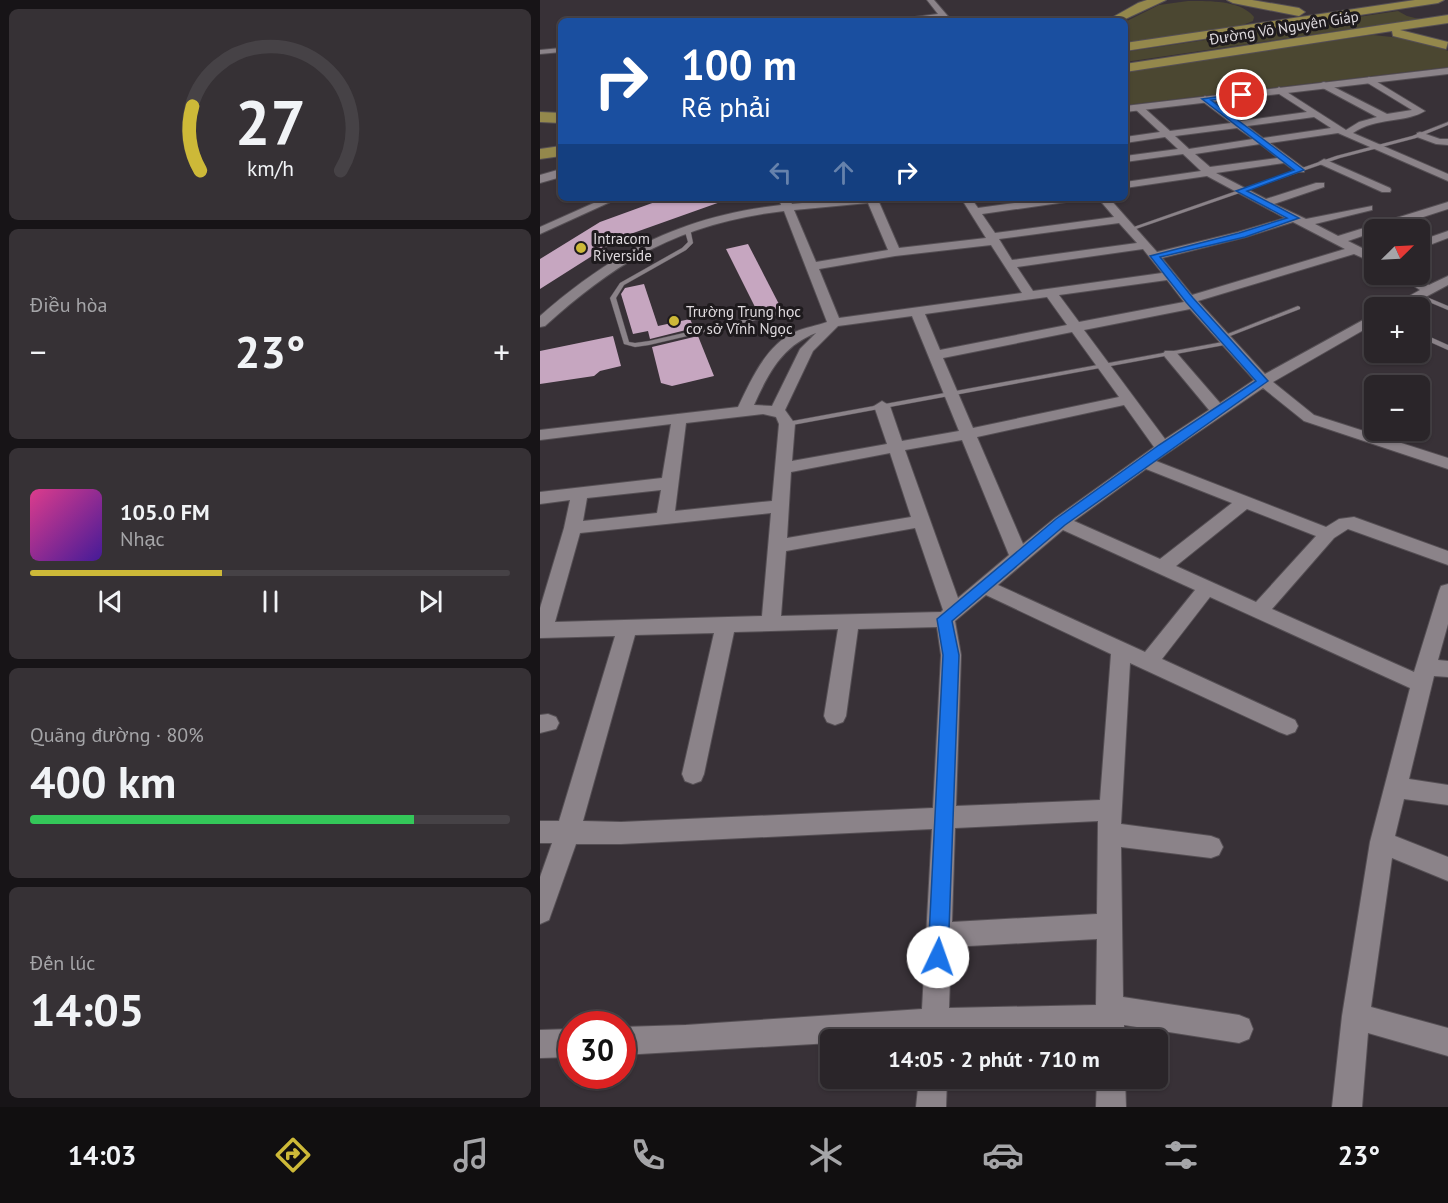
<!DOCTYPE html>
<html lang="vi">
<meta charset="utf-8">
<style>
body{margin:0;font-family:"PT Sans",sans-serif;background:#363135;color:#f1f3f6;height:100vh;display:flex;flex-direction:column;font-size:22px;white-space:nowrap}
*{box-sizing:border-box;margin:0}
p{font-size:20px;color:#a5a5a8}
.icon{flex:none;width:33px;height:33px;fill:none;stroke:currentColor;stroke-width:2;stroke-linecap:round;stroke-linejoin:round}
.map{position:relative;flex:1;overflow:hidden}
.drawer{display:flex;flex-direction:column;gap:9px;padding:9px;background:#171417;width:540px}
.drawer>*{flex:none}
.top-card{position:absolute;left:18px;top:18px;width:570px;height:183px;border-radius:9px;box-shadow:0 2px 4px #0004,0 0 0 2px #464246;background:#1a4fa0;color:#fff;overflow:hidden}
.needle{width:39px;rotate:66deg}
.fabs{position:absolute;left:824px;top:219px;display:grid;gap:12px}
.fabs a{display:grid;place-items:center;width:66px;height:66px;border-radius:9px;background:#2a2529;box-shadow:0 2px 4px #0004,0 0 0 2px #464246;font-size:30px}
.speed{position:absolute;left:18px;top:1011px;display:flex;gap:12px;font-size:30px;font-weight:700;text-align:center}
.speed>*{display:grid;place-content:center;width:78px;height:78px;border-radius:50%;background:#2a2529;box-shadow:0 2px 4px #0004,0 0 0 2px #464246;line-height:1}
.speed .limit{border:9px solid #d22;background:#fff;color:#111}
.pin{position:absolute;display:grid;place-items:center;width:51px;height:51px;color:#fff;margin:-26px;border:3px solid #fff;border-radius:50%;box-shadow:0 2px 6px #0007}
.me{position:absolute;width:66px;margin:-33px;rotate:3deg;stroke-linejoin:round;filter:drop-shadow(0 0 4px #0008)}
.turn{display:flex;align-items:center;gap:21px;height:126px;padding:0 24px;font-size:27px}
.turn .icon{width:78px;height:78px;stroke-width:2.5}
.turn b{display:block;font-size:42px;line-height:51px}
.lanes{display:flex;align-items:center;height:57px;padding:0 24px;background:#0003;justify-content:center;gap:30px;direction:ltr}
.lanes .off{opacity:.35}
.big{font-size:45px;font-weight:600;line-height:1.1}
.drawer .card{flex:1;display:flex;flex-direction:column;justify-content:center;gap:9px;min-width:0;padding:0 21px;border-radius:9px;background:#363135}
.drawer .dial{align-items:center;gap:0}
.dial svg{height:156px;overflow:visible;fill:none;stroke:#464246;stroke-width:7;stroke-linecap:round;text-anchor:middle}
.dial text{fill:#f1f3f6;stroke:none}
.song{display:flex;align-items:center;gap:18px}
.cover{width:72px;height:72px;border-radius:9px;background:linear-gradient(135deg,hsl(330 70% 55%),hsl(260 70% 35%))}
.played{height:6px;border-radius:3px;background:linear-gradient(90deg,#cdb938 40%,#464246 40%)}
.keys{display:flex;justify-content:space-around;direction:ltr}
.heat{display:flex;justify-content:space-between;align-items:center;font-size:33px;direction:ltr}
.charge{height:9px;border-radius:4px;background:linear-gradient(90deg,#34c759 80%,#464246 0)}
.trip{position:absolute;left:280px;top:1029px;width:348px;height:60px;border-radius:9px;background:#2a2529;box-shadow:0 2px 4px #0004,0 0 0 2px #464246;font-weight:600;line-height:60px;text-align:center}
.dock{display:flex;height:96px;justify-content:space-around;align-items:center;background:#110f10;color:#a5a5a8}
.dock .icon{width:42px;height:42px}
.dock .current{color:#cdb938}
.dock b{font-size:27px;color:#f1f3f6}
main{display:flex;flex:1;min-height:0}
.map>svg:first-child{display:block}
</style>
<main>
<section class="drawer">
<div class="card dial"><svg viewBox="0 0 100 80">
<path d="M14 69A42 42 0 1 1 86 69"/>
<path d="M14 69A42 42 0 0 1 10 36" stroke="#cdb938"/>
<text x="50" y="56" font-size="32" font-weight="700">27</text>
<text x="50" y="72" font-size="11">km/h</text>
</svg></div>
<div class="card"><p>Điều hòa</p>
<div class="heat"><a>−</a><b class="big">23°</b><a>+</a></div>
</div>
<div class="card">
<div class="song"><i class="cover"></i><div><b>105.0 FM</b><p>Nhạc</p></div></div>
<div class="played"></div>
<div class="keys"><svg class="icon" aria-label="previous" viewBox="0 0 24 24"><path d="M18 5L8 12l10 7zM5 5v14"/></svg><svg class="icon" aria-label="pause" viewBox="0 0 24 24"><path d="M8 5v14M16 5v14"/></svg><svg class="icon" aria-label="next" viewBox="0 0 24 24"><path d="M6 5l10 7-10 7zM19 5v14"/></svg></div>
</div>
<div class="card"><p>Quãng đường · 80%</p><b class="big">400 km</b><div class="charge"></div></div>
<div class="card"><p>Đến lúc</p><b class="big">14:05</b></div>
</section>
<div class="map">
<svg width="908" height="1107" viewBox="0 0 908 1107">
<rect width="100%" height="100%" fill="#383137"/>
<g fill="#4b4731">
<path d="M 648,1 C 668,1 701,0 714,17 L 713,21 L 698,27 L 585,44 L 585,22 L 619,5 Z"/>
<path d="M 858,11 L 867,16 L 879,19 L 585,62 L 585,52 Z"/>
<path d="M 833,35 L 880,40 L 908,51 L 908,67 L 585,105 L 585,71 Z"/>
</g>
<g fill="#c6a6c0">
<path d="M 126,198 L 186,200 L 82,237 L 0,289 L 0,259 L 60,222 Z"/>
<path d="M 208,244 L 241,308 L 218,313 L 186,249 Z"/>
<path d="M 104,284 L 118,326 L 150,319 L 154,328 L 110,339 L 108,331 L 93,334 L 81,294 L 85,288 Z"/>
<path d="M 73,336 L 81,366 L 60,371 L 54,376 L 0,384 L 0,351 Z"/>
<path d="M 158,336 L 174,376 L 132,386 L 121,383 L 112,347 Z"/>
</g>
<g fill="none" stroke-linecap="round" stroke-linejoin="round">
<defs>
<g id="service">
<path d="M 908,122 L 908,125 L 876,138 L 800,158 L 593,230 L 588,229 L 796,156 L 872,136 Z"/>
<path d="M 147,226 L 150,228 L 153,243 L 146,250 L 84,285 L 76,298 L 89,342 L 95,343 L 109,341 L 248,309 L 251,311 L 250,312 L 109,345 L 95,347 L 84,344 L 70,298 L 80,283 L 142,248 L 148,242 L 144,228 Z"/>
<path d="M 877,293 L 908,306 L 908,310 L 875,296 L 875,294 Z"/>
<path d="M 758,306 L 760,307 L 760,309 L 685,338 L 681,338 L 680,337 Z"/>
<path d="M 879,332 L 908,345 L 908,350 L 879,337 Z"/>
<path d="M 688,341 L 691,343 L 690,344 L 247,426 L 243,424 L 247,422 Z"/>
</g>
<g id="minor">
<path d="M 387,0 L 394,0 L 412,21 L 404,21 L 402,18 L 344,21 L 398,14 Z"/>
<path d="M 21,48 L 21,52 L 0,54 L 0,50 Z"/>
<path d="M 829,77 L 885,111 C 866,123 836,117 813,133 L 908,174 L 908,181 L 798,133 L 730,143 L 764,168 L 764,172 L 756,172 L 744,163 L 676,173 L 726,199 L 776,183 L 784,183 L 784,187 L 734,204 L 766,219 L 832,206 L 832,210 L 775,224 L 798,236 L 908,202 L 908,209 L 843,230 L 834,230 L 834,232 L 808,241 L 834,254 L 834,263 L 814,254 L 658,301 L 725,374 L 834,314 L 834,324 L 733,382 L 774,415 L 908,458 L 908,469 L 764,421 L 723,388 L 616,461 L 786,527 L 799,519 L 814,517 L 908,551 L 908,565 L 808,529 L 794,538 L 732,609 L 874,672 L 899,591 L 901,586 L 908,584 L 908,624 L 898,660 L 908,661 L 908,677 L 894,676 L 869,779 L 908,785 L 908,805 L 864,799 L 855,836 L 908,857 L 908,881 L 852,858 L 831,1007 L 908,1028 L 908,1056 L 828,1033 L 822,1107 L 792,1107 L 802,1016 L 830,842 L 870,688 L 670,597 L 622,659 L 755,720 L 758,726 L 755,732 L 747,735 L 739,732 L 590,663 L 581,824 L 671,836 L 679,839 L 683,847 L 679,855 L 671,858 L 581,847 L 583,997 L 699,1015 L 709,1019 L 713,1029 L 709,1039 L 699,1043 L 584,1025 L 584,1040 L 556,1040 L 556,1032 L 408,1035 L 408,1040 L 380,1040 L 380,1037 L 291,1040 L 291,1043 L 82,1055 L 82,1027 L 146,1025 L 382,1009 L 392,829 L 81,844 L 36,844 L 9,920 L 0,924 L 0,877 L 12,843 L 0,843 L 0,821 L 19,821 L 75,636 L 0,638 L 0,608 L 24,528 L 30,500 L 0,504 L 0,492 L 122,478 L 131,424 L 0,440 L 0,430 L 198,407 C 211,380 226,345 255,332 C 265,327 277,326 287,322 L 244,211 C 143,223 80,258 5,326 L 0,327 L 0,316 C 74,251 143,216 241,205 L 239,198 L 249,198 L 252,204 L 313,198 L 347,198 L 339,202 L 359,248 L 446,238 L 421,198 L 431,198 L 438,208 L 510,198 L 538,198 L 533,201 L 442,214 L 455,233 L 574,217 L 558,198 L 569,198 L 617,252 L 698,232 L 745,218 L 667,176 L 585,188 L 585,182 L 661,171 L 643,154 L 585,162 L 585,156 L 638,149 L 625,137 L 585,143 L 585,137 L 620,132 L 595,109 L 595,105 L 601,105 L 630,131 L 691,123 L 662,101 L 661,99 L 665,96 L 701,121 L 767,112 L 736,92 L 735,90 L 739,87 L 806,130 L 819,122 L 837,117 L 781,87 L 781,83 L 784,82 L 847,114 L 872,110 L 826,82 L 825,80 ZM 774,117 L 791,128 L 723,138 L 707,126 ZM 697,128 L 713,139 L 649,149 L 635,136 ZM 720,144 L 738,158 L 670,167 L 655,154 ZM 328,203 L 348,250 L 276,262 L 254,210 ZM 753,222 L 805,249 L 652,295 L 622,258 L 706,237 ZM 579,223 L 597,243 L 472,260 L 459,239 ZM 451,245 L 482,293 L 299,318 L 279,269 L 355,256 ZM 603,249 L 622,273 L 493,291 L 477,267 ZM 627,280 L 644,302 L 539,322 L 519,295 ZM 507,297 L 527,325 L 400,350 L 385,314 ZM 650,309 L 714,380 L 680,403 L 635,351 L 625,351 L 623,354 L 625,357 L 669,410 L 625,439 L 544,330 ZM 372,316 L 419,431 L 362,441 L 350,406 L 342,401 L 334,406 L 347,444 L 252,461 L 255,424 L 245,410 L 273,351 L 298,326 ZM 532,332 L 579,397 L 433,428 L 403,358 ZM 276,333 L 260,349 L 232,406 L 214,405 C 228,374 242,346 276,333 ZM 584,405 L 614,447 L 515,518 L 483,544 L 437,437 ZM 223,414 L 236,417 L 239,424 L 232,501 L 135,511 L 146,423 ZM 422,440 L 469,555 L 418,598 L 365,450 ZM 350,453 L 371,517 L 247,538 L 251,472 ZM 606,469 L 692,503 L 620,559 L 534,521 ZM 121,490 L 117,513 L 43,521 L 47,498 ZM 707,509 L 776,536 L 716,602 L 636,566 ZM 231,513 L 222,616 L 15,622 L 40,533 ZM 375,528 L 403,610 L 401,612 L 241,616 L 246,551 ZM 523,530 L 655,590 L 605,652 L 458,585 ZM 446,595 L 571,654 L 560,800 L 416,806 L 421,655 L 415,621 ZM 397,627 L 401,655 L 393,808 L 81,822 L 43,821 L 95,635 L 174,633 L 142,774 L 145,781 L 153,784 L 161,781 L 164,774 L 194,632 L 298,629 L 284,716 L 287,722 L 295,725 L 303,722 L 306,716 L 318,629 ZM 558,821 L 557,914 L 412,922 L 415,828 ZM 557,939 L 556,1005 L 409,1008 L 411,947 Z"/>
<path d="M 880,132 L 900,139 L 908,139 L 908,145 L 896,144 L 877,137 L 877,133 Z"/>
<path d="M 784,159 L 850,188 L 851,190 L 850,192 L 842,192 L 780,164 L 779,162 Z"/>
<path d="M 65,198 L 79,198 L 0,234 L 0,227 Z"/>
<path d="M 908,231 L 908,238 L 879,249 L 879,241 Z"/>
<path d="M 856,274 L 872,274 L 889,285 L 908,276 L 908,285 L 865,308 L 848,308 L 880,290 Z"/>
<path d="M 8,714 L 16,717 L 19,723 L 16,729 L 0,733 L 0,715 Z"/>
<path d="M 32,1029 L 32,1057 L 0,1058 L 0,1030 Z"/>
<path d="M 379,1078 L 407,1078 L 406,1107 L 376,1107 Z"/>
<path d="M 557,1078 L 585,1078 L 586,1107 L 556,1107 Z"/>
</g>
<g id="tertiary">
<path d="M 908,68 L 908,74 L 585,112 L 585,106 Z"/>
<path d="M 21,169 L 21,177 L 0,183 L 0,175 Z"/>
<path d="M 66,198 L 81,198 L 74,202 Z"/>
</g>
<g id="trunk">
<path d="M 607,0 L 626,0 L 581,21 L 566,21 L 598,3 Z"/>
<path d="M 687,0 L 712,0 L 759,8 L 765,12 L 759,16 L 693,3 Z"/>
<path d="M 875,0 L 904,0 L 898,3 L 585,51 L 585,43 Z"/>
<path d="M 908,15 L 908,23 L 860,30 L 908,42 L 906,49 L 853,36 L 852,31 L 585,72 L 585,64 Z"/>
<path d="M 0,112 L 21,113 L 21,123 L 0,122 Z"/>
<path d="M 21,146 L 21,156 L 0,159 L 0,149 Z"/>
</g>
</defs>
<use href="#service" stroke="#554f54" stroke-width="1"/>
<use href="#minor" stroke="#554f54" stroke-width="2"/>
<use href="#tertiary" stroke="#554f54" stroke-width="2"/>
<use href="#trunk" stroke="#554f54" stroke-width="2"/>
<use href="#service" fill="#8b8389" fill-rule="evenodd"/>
<use href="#minor" fill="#8b8389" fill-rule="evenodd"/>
<use href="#tertiary" fill="#8b8389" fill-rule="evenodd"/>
<use href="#trunk" fill="#94884c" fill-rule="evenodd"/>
</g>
<path fill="#1a73e8" stroke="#114b97" stroke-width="1.5" d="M 704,93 L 702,97 L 671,100 L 764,170 L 707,191 L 759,218 L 705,237 L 620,257 L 653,298 L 728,381 L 525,525 L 412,621 L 419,655 L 408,957 L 405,964 L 398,967 L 391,964 L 388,957 L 403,655 L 397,619 L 516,519 L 619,445 L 716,381 L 646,302 L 610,256 L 699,233 L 747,218 L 696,191 L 754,170 L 662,99 Z"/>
<g fill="#cdb938" stroke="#1e1a1d" stroke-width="2">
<circle cx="41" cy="248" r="6"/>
<circle cx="134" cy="321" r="6"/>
</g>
<g text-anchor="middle" stroke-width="6" stroke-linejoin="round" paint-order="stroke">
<g font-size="15" fill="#dfdade" stroke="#1e1a1d">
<text transform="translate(744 28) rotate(-9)" y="5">Đường Võ Nguyên Giáp</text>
</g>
<g font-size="15" fill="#dfdade" stroke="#1e1a1d" text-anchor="start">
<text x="53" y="244">Intracom<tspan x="53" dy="17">Riverside</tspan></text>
<text x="146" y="317">Trường Trung học<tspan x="146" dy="17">cơ sở Vĩnh Ngọc</tspan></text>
</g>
</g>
</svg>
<div class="fabs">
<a><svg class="needle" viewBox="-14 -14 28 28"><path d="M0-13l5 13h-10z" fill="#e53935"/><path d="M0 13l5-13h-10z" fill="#a5a5a8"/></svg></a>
<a>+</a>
<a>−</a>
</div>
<div class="speed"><div class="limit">30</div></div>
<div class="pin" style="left:702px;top:95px;background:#d93025"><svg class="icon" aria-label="arrive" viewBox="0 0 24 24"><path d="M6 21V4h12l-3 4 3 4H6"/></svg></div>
<svg class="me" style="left:398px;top:957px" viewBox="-20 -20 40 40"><circle r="19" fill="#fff"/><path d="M0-13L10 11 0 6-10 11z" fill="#1a73e8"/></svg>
<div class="trip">14:05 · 2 phút · 710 m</div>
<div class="top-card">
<div class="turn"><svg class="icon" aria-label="right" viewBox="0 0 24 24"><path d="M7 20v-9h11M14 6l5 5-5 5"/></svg><div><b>100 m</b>Rẽ phải</div></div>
<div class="lanes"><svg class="icon off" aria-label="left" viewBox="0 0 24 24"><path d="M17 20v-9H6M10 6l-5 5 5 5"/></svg><svg class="icon off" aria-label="ahead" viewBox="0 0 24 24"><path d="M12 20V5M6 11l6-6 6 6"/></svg><svg class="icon" aria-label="right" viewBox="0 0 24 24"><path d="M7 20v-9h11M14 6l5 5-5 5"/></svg></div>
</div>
</div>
</main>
<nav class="dock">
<b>14:03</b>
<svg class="icon current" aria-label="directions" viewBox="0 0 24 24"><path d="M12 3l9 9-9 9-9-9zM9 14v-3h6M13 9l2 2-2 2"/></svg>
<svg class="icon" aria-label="music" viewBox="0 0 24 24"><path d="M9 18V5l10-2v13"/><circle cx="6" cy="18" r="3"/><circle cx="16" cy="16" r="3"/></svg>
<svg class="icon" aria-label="phone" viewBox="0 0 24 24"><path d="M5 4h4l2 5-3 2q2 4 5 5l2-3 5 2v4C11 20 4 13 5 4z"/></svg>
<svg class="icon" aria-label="climate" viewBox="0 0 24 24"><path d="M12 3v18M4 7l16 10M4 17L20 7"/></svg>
<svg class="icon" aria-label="car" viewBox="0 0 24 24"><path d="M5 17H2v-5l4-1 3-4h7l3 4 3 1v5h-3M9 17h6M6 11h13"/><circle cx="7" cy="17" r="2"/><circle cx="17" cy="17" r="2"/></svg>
<svg class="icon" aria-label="filters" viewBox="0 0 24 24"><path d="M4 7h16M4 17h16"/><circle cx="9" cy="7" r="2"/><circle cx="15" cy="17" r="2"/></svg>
<b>23°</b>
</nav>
